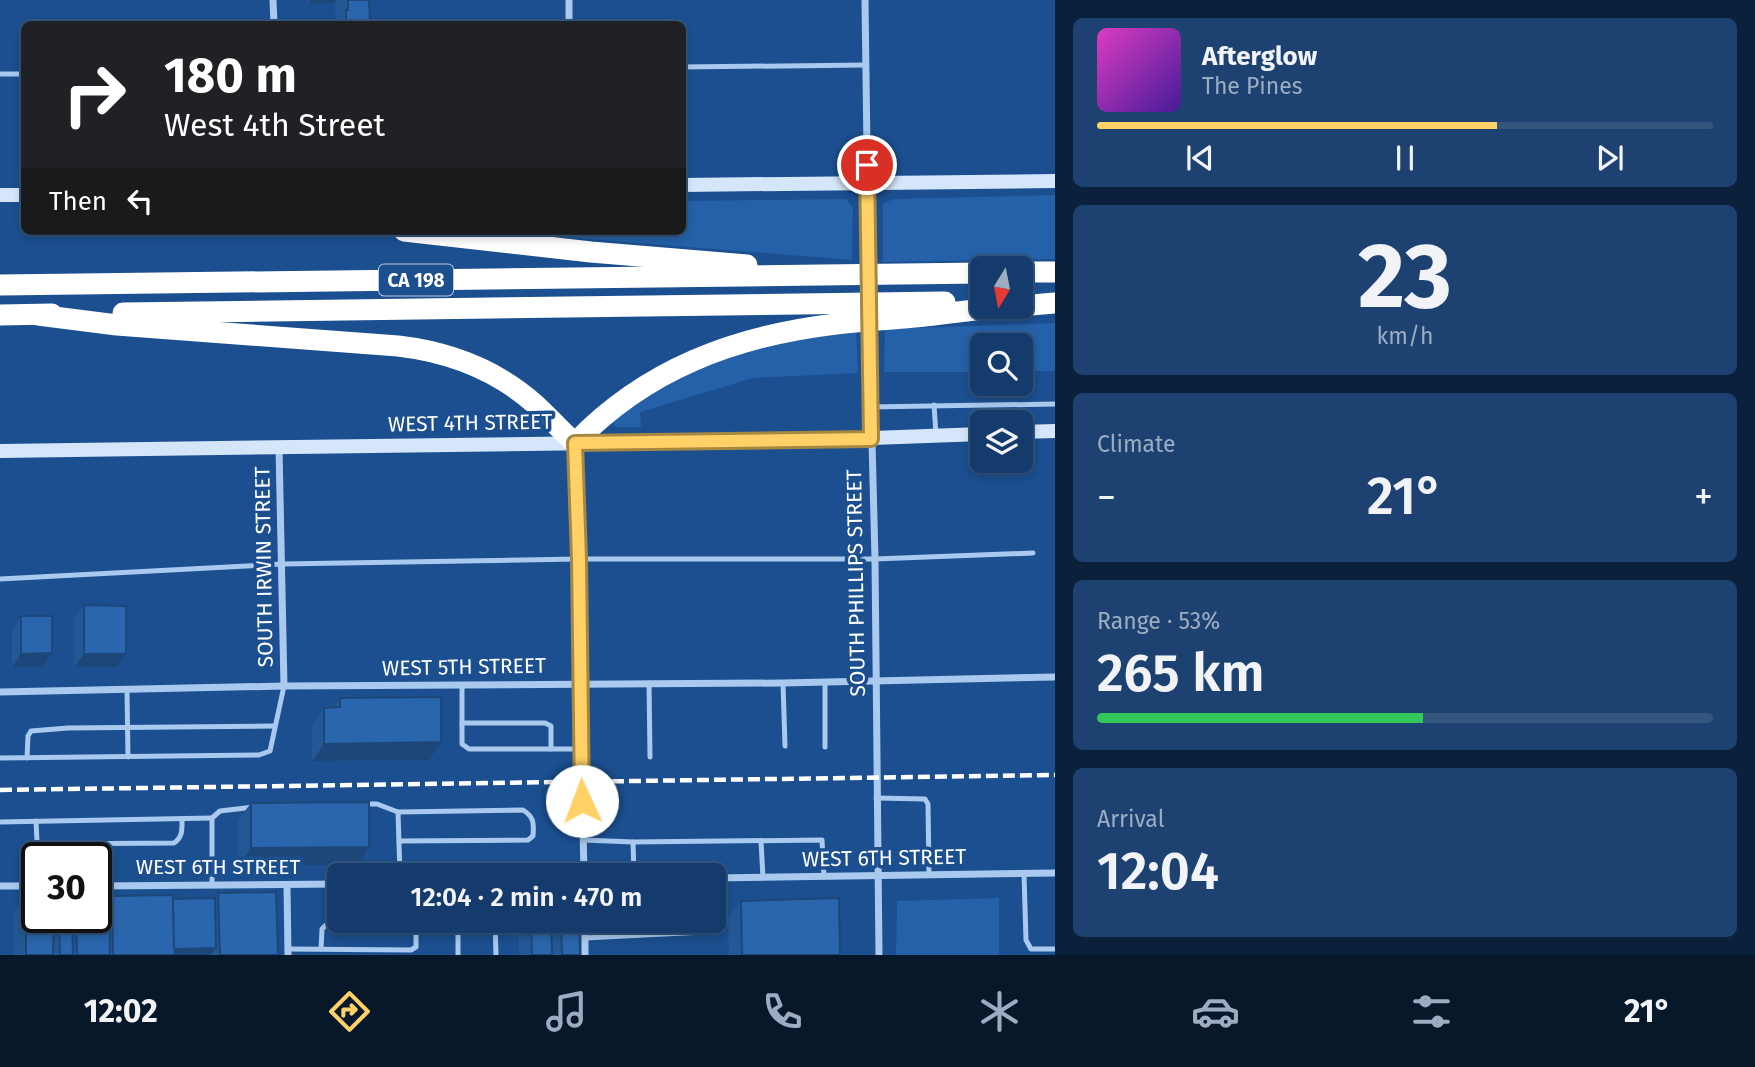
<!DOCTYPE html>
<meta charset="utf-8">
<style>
body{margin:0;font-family:"Fira Sans",sans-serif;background:#1d4271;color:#f1f3f6;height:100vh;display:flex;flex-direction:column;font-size:26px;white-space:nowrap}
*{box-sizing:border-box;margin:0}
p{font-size:23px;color:#9dadc1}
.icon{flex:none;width:38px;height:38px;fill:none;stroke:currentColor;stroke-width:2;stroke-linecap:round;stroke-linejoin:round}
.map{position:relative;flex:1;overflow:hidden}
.side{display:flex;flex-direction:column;gap:18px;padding:18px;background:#0b203b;width:700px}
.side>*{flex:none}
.hud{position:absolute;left:21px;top:21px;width:665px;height:214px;border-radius:10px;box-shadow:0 4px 10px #0003,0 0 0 2px #33557e;background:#202124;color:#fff;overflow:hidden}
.needle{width:46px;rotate:190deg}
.tools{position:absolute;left:970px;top:256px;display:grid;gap:14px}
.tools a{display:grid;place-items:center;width:63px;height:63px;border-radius:10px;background:#143b6b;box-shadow:0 4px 10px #0003,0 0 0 2px #33557e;font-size:35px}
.speed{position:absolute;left:21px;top:842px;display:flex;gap:14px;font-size:35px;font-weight:700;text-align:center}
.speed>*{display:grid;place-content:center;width:91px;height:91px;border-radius:50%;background:#143b6b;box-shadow:0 4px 10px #0003,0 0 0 2px #33557e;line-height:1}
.speed .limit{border:4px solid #111;border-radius:10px;background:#fff;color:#111}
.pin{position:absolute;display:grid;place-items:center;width:60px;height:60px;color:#fff;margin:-30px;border:4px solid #fff;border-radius:50%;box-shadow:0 2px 7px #0007}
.me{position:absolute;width:77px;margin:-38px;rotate:358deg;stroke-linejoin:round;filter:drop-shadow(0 0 5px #0008)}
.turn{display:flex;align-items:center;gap:24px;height:147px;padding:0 28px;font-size:32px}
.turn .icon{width:91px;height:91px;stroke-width:2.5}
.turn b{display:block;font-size:49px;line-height:60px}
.then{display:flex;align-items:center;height:66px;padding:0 28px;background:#0003;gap:14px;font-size:26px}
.big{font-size:52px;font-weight:600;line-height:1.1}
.side .widget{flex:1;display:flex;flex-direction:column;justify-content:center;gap:10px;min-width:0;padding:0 24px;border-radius:10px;background:#1d4271}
.side .dial{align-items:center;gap:0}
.dial b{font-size:91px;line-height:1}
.song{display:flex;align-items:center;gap:21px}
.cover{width:84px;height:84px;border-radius:10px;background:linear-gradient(135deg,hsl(310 70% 55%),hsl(260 70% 35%))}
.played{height:7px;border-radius:4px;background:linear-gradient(90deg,#ffd166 65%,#33557e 65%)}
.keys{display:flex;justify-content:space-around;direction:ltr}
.heat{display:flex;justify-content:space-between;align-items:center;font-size:38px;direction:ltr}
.charge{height:10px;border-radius:5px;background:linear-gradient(90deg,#34c759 53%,#33557e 0)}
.trip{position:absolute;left:327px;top:863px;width:399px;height:70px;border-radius:10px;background:#143b6b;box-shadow:0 4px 10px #0003,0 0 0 2px #33557e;font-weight:600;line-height:70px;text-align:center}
.menu{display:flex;height:112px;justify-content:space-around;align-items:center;background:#08182b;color:#9dadc1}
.menu .icon{width:49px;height:49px}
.menu .on{color:#ffd166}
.menu b{font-size:32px;color:#f1f3f6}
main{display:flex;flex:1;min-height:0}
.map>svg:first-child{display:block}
</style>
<main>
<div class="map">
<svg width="1055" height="955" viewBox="0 0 1055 955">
<rect width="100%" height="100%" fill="#1b4f8f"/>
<g fill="#2461a8">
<path d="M 1055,195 L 1055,259 L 883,262 L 883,204 L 893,199 Z"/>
<path d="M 846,199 L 853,207 L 852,260 L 488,231 L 682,231 L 683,201 Z"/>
<path d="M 1055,323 L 1055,371 L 1020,371 L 1020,345 L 982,345 L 982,372 L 884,372 L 885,329 Z"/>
<path d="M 856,332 L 858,373 L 753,378 L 640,412 L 641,427 L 615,427 L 613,421 C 660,386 718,356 776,343 C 802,337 830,336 856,332 Z"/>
<path d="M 999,898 L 999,955 L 896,955 L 897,901 Z"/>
</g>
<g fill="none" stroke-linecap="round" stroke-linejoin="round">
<g stroke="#a9c9ee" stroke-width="5">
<path d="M 682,67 L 865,65"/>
<path d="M 0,74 L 24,74"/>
<path d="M 934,405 L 936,434"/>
<path d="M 870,407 L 1055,404"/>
<path d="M 0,579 L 282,564 L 579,559 L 875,559 L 1033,553"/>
<path d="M 825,682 L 825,747"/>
<path d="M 649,683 L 650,757"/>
<path d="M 783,683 L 785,746"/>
<path d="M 462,685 L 462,744 L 469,749 L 580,749"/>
<path d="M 127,690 L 128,757"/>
<path d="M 462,723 L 545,723 L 551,726 L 551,749"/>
<path d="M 0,758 L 259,755 L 270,751 L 284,686"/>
<path d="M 27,758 L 28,736 L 31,731 L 68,728 L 274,726"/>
<path d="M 876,798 L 925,799 L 928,804 L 929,875"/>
<path d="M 365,804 L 377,804 L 398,812 L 523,810 C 534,817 534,823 533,836 L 528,840 L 399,841"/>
<path d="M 398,812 L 400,875"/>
<path d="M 36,821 L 37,841 L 40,844 L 174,843 C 183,837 182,829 182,819"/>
<path d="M 0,822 L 212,818"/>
<path d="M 583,840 L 633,842"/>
<path d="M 761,841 L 763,878"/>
<path d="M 1024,874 L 1026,940 L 1031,949 L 1055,949"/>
<path d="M 634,875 L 633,842 L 822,840 L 824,877"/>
<path d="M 212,885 L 212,818 L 220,811 L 254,807"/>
<path d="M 458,920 L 458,955"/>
<path d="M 495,920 L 496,955"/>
<path d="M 585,938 L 704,932 L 705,920"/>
<path d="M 288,949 L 411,950 L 416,947 L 416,920"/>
<path d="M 321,949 L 322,929 L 326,925 L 416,924"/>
</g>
<g stroke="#a9c9ee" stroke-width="7">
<path d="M 273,0 L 274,24"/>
<path d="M 569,0 L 569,24"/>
<path d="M 865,0 L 869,300"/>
<path d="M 869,323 L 875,559 L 879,955"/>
<path d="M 575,444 L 584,875"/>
<path d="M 279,448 L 284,686"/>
<path d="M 0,692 L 284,686 L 783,683 L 1055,677"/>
<path d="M 714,878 L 1055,873"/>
<path d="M 287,885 L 288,955"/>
<path d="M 0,886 L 37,886"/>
<path d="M 96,886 L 340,884"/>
<path d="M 585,920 L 585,955"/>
</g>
<g stroke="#d6e6fa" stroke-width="14">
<path d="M 682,185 L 1055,181"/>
<path d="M 0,195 L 24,195"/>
<path d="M 1020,432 L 1055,431"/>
<path d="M 0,451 L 817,440 L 982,434"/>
</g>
<g stroke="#fff" stroke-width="21">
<path d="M 404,231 L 591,252 L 747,265"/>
<path d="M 1020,272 L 1055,272"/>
<path d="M 0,285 L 982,273"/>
<path d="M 1020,306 L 1055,303"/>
<path d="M 123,313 L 945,302"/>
<path d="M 0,315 L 52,314"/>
<path d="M 38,315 L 117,325 L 398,346 C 450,352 496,369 536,405 C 549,417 561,431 575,443 C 646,369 735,336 836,324 C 859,321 882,320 905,318 C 940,315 976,309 1011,306"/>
</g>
<path stroke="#fff" stroke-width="4.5" stroke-dasharray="12 5" stroke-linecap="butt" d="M 0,790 L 1055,775"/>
</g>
<g fill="#245895">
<path d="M 307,0 L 369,0 L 370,24 L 336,24 L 335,3 L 308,4 Z"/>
<path d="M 84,605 L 117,667 L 74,667 L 74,619 Z"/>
<path d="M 21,616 L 52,653 L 42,667 L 12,667 L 12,630 Z"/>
<path d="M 340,698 L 429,760 L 312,761 L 312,725 L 324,708 L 334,708 Z"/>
<path d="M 251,803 L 369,847 L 357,865 L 238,865 L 238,820 Z"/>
<path d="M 218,893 L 278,955 L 14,955 L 13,914 L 26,896 L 54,919 L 55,917 L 96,917 L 112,896 L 173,899 L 215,898 Z"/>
<path d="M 741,901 L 840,955 L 729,955 L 728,918 Z"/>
<path d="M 518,920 L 579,920 L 580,955 L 519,955 Z"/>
</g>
<g fill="#1d4779">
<path d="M 311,0 L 337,0 L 335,3 L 308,4 Z"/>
<path d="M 52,653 L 42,667 L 12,667 L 21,654 Z"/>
<path d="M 84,654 L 126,654 L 117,667 L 74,667 Z"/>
<path d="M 441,742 L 429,760 L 312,761 L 324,744 Z"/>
<path d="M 369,847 L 357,865 L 238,865 L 251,848 Z"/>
<path d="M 216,948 L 211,955 L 168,955 L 172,949 Z"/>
</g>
<g fill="#2a66ad" stroke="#1d4779" stroke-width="2">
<path d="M 348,0 L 369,0 L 370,24 L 346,24 L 346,10 L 348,10 Z"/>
<path d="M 84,605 L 126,606 L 126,654 L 84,654 Z"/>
<path d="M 21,616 L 52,616 L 52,653 L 21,654 Z"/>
<path d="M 441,697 L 441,742 L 324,744 L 324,708 L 340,707 L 340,698 Z"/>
<path d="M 369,802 L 369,847 L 251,848 L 251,803 Z"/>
<path d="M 276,892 L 278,955 L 220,955 L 218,893 Z"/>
<path d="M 173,895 L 175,955 L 113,955 L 112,896 Z"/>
<path d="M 26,896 L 37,896 L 37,917 L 54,917 L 53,955 L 26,955 Z"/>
<path d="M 215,898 L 216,948 L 174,949 L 173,899 Z"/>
<path d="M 839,898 L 840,955 L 742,955 L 741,901 Z"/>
<path d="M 96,904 L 109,904 L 110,955 L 77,955 L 76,917 L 96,917 Z"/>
<path d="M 59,917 L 72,917 L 73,955 L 60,955 Z"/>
<path d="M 531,920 L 551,920 L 552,955 L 532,955 Z"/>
<path d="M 561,920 L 579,920 L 580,955 L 562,955 Z"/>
</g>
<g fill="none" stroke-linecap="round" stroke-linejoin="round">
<defs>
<path id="route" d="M 582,801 L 579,559 L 575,443 L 871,439 L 867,165"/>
</defs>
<use href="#route" stroke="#a68842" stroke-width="18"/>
<use href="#route" stroke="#ffd166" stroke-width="12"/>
</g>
<g text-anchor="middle" stroke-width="7" stroke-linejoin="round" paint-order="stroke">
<rect fill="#1b4f8f" stroke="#bbcadd" stroke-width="2" x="379" y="264.5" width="74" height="31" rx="5"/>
<g font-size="19" font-weight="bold" fill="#fff">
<text x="416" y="287">CA 198</text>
</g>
<g font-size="21" fill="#fff" stroke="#1b4f8f">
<text transform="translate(470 423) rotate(-1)" y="7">WEST 4TH STREET</text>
<text transform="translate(264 567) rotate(-91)" y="7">SOUTH IRWIN STREET</text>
<text transform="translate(856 583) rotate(-91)" y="7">SOUTH PHILLIPS STREET</text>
<text transform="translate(464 667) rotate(-1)" y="7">WEST 5TH STREET</text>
<text transform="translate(884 858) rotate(-1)" y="7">WEST 6TH STREET</text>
<text x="218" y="874">WEST 6TH STREET</text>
</g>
</g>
</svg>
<div class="tools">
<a><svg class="needle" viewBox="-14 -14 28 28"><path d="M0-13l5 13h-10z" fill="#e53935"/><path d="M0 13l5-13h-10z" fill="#9dadc1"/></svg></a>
<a><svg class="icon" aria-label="search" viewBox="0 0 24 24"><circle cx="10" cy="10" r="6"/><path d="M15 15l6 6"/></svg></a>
<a><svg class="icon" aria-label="layers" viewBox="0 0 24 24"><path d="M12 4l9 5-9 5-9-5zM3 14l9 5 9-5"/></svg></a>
</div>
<div class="speed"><div class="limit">30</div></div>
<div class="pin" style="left:867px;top:165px;background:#d93025"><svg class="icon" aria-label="arrive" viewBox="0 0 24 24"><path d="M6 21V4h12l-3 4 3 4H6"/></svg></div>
<svg class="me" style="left:582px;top:801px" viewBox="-20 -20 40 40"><circle r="19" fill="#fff"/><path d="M0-13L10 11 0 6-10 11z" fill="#ffd166"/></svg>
<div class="trip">12:04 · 2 min · 470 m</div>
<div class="hud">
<div class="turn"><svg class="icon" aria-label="right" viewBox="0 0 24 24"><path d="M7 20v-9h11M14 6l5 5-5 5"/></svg><div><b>180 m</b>West 4th Street</div></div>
<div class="then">Then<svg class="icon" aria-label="left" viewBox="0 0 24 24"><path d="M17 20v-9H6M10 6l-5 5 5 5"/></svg></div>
</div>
</div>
<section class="side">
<div class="widget">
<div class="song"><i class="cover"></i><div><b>Afterglow</b><p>The Pines</p></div></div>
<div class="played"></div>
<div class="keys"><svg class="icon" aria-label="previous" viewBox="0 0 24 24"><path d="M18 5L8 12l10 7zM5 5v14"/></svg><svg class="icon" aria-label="pause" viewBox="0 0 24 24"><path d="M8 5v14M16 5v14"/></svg><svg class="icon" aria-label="next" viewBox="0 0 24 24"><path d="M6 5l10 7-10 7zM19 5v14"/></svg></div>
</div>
<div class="widget dial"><b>23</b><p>km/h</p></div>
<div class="widget"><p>Climate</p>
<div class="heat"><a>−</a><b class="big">21°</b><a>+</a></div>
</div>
<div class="widget"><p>Range · 53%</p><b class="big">265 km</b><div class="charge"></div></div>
<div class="widget"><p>Arrival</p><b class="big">12:04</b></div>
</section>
</main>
<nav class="menu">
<b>12:02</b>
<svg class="icon on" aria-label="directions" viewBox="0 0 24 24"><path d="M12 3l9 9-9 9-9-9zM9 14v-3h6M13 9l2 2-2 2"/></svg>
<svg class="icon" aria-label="music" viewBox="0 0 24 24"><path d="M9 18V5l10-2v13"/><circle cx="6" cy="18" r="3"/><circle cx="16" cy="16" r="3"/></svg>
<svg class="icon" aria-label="phone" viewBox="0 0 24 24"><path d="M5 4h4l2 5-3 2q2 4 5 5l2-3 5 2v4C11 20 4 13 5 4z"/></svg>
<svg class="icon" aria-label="climate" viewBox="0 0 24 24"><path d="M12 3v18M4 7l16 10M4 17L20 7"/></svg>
<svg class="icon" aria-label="car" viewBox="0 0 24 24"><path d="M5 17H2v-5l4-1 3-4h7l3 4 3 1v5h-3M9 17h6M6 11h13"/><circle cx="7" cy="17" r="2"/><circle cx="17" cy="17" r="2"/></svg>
<svg class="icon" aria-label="filters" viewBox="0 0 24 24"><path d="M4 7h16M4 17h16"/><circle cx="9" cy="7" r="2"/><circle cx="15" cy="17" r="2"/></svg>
<b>21°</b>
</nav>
